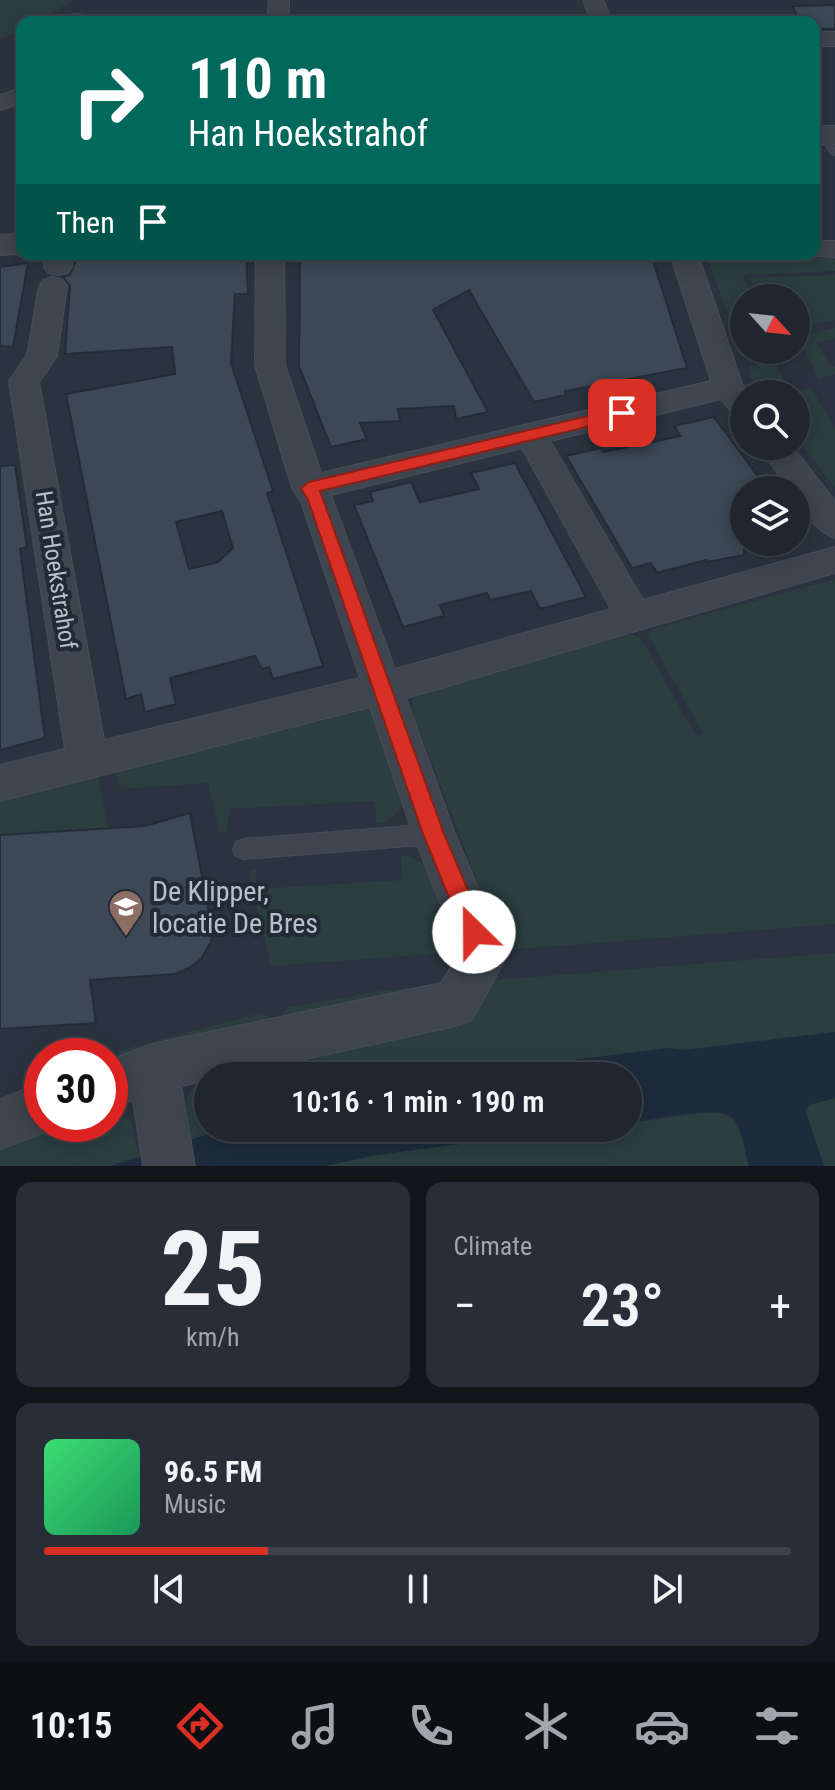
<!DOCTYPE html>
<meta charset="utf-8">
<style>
body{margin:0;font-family:"Roboto Condensed",sans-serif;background:#282e37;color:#f1f3f6;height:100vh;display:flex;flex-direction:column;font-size:30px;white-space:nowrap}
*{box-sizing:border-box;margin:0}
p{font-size:26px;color:#a2a5aa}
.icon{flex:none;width:44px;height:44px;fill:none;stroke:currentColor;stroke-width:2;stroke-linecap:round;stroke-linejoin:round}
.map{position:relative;height:1166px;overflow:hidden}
.details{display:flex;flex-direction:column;gap:16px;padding:16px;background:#12151a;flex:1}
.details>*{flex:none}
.top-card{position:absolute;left:16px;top:16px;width:804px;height:244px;border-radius:16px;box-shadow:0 4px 20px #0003,0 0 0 2px #3d434b;background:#00695c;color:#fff;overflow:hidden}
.needle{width:52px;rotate:117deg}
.fabs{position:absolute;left:730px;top:284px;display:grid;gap:16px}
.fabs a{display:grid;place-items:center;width:80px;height:80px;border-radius:50%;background:#20262f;box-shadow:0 4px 20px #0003,0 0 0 2px #3d434b;font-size:40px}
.speed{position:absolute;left:24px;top:1038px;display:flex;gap:16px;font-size:40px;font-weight:700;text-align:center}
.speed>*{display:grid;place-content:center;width:104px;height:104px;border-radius:50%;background:#20262f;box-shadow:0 4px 20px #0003,0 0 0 2px #3d434b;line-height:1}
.speed .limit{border:12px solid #d22;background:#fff;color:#111}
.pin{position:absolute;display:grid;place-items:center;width:68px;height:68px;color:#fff;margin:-34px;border-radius:16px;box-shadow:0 4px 12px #0006}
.me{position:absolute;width:88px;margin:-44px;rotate:337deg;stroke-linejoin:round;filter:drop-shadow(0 0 6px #0008)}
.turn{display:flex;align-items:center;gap:28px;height:168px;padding:0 40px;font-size:36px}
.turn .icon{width:104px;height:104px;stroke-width:2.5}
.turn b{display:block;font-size:56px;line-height:68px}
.then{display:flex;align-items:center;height:76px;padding:0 40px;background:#0003;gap:16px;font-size:30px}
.big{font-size:60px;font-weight:600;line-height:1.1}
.details .widget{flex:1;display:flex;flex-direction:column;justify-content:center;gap:12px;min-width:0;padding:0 28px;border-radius:16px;background:#282e37}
.details .dial{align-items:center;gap:0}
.dial b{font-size:104px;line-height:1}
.song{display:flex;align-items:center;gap:24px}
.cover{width:96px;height:96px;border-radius:12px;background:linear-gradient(135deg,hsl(140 70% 55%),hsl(150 70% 35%))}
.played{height:8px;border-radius:4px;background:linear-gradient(90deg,#d93025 30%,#3d434b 30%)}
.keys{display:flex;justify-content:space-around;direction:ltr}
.heat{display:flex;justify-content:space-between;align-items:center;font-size:44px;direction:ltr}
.details .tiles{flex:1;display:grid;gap:16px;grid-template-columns:1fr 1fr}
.widget:last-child{grid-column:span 2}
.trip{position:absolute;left:194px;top:1062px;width:448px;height:80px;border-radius:40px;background:#20262f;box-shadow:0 4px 20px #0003,0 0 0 2px #3d434b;font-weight:600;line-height:80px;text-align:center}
.menu{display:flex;height:128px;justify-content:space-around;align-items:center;background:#0d0f13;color:#a2a5aa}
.menu .icon{width:56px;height:56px}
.menu .current{color:#d93025}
.menu b{font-size:36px;color:#f1f3f6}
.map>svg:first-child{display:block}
</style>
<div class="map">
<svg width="835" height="1166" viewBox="0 0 835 1166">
<rect width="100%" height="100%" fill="#2a333f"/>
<g fill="#2c3e40">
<path d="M 0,0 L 73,0 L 39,22 L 22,22 L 22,30 L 0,39 Z"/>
<path d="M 835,254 L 835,271 L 743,275 L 751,298 L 744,298 L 744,350 L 772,350 L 773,353 L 748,360 L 744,358 L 708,261 L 712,258 Z"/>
<path d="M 835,275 L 835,320 L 796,328 L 796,298 L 757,298 L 749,278 Z"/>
<path d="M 835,328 L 835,339 L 816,342 L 831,367 L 835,367 L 835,374 L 819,379 L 798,336 Z"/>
<path d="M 772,360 L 776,362 L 787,389 L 762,394 L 753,383 L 748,368 Z"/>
<path d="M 811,388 L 835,428 L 835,488 L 796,438 L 796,394 L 790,394 Z"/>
<path d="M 835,579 L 835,924 L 507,950 L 500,941 L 414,716 L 411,706 L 415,696 L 425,690 L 632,634 L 640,637 L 696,736 L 703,733 L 648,635 L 650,630 Z"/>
<path d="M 366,706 L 371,710 L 404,798 C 400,812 391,824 376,823 L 375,801 L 229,809 L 227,833 L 220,833 L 208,783 L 120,789 L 115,770 Z"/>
<path d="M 98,774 L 108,828 L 0,835 L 0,801 Z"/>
<path d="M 405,855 L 426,865 L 460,952 L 271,966 L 249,870 L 256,869 L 256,889 L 402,880 L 401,856 Z"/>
<path d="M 835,953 L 835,1032 L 686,1050 L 667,1048 L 551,1063 L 403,1076 L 208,1076 L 208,1128 L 226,1128 L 187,1143 C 183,1111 180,1090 213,1074 L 479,1005 L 494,980 Z"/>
<path d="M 454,983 L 285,1023 L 283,1013 L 289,1007 L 381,991 Z"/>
<path d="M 261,1013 L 268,1016 L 270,1022 L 121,1066 L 118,1051 Z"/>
<path d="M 835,1098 L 835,1166 L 824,1166 L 806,1113 L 809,1105 Z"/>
<path d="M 719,1111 C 742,1119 743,1145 749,1166 L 325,1166 L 375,1155 L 587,1128 L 628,1128 L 628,1123 Z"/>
<path d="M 110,1112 L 117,1112 L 131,1121 L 139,1157 L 111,1166 L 0,1166 L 0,1136 L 42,1124 L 110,1124 Z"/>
</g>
<g fill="#1d2b3c">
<path d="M 835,1032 L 835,1098 L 809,1105 L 806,1113 L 824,1166 L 749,1166 C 745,1153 743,1128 733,1118 C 720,1104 649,1120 628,1123 L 628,1076 L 403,1076 L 551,1063 L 668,1048 L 686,1050 Z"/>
<path d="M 226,1128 L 587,1128 L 375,1155 L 325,1166 L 111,1166 Z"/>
</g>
<g fill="#3c4855" stroke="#242c37" stroke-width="2" fill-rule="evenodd">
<path d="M 835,5 L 835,29 L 814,29 L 814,22 L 801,22 L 792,6 Z"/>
<path d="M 166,254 L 246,254 L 248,294 L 235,294 L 231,363 L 273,491 L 267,493 L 323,666 L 273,679 L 269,667 L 262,669 L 255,656 L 170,678 L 176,704 L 145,712 L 141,694 L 126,699 L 66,394 L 175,374 L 172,347 L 65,354 L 70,286 L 63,277 L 70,275 L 76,260 ZM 222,511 L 233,548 L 218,562 L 189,569 L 176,522 Z"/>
<path d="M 300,254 L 332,254 L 341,256 L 341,261 L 397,259 L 396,254 L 651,254 L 687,368 L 565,391 L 566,395 L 534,402 L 469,290 L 433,310 L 488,412 L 456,419 L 454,406 L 398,409 L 400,421 L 360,423 L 367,439 L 331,447 L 299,366 Z"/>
<path d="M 28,263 L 13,347 L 0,346 L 0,267 Z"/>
<path d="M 714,417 L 768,490 L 744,490 L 744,555 L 707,562 L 706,560 L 657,573 L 651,563 L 632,568 L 566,456 L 601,448 L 604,452 L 681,436 L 674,426 Z"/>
<path d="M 515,463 L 586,597 L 540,609 L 531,591 L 490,600 L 487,593 L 440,605 L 444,616 L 403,627 L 354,505 L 373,501 L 370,492 L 411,482 L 420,502 L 479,489 L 471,473 Z"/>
<path d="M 15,465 L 27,547 L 20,549 L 45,738 L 0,750 L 0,466 Z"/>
<path d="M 190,813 L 212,930 L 211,942 L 201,959 L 189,968 L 175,974 L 90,980 L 96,1023 L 0,1029 L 0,835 L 145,826 Z"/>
</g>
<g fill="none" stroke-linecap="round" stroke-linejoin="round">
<defs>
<g id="service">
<path d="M 822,132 L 832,135 L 835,155 L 831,154 L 820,135 Z"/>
<path d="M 434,824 L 442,827 L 445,834 L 442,841 L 434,844 L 244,859 L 236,856 L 233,849 L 236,842 L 244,839 Z"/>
</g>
<g id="minor">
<path d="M 269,0 L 289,0 L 289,22 L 267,22 Z"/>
<path d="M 583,0 L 603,0 L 613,22 L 591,22 Z"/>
<path d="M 77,14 L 85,15 L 89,22 L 67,22 L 69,15 Z"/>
<rect x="814" y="32" width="21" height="14"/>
<path d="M 22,88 L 22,103 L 0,110 L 0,95 Z"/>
<path d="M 814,241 L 835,241 L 835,257 L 804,255 L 814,254 Z"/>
<path d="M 45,254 L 73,254 L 72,267 L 68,273 L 58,275 L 48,273 L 44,267 Z"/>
<path d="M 256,254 L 284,254 L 285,365 L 321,473 L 711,381 L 670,254 L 698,254 L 742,384 L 751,394 L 744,394 L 744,418 L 733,414 L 721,399 L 550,441 L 643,600 L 835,547 L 835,573 L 406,698 L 455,834 L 507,956 L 472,1020 L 455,1026 L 228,1076 L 208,1076 L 208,1080 L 181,1086 L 195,1166 L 143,1166 L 133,1100 L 110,1108 L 110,1060 L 153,1044 L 441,983 L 460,953 L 413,834 L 370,707 L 0,801 L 0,765 L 65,749 L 9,381 L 27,355 L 39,286 L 43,280 L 53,277 L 63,280 L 67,286 L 57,356 L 39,382 L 104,740 L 360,678 L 301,502 L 292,488 L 255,365 ZM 522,448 L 611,609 L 395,669 L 331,495 Z"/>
<path d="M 758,446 L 792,446 L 835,501 L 835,538 C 819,533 796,508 796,490 L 790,490 Z"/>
<path d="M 42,1083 L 42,1124 L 60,1126 L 0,1149 L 0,1099 Z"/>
</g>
<g id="tertiary">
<rect x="814" y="126" width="21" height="18"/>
<path d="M 22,234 L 22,254 L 0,255 L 0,235 Z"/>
</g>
</defs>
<use href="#service" stroke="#474e59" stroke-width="2"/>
<use href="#minor" stroke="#474e59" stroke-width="2"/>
<use href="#tertiary" stroke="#474e59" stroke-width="2"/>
<use href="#service" fill="#3e454f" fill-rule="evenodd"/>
<use href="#minor" fill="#3e454f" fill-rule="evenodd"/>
<use href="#tertiary" fill="#3e454f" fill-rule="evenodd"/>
</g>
<path fill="#d93025" stroke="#8d1f18" stroke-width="2" d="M 622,408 L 630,413 L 628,417 L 320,491 L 444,834 L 486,932 L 482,939 L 474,943 L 466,939 L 423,834 L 308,500 L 301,488 L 309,482 Z"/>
<defs>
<symbol id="school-pin" viewBox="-11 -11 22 30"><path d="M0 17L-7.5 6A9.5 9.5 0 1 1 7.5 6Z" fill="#8d6e63" stroke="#222a35"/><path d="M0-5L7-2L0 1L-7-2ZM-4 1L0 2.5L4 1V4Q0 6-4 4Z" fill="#fff"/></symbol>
</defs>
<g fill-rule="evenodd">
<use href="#school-pin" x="106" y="887" width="40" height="54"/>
</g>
<g text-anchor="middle" stroke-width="8" stroke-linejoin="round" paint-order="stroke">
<g font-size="24" fill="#bac0ca" stroke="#222a35">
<text transform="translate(56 570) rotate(81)" y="8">Han Hoekstrahof</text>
</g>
<g font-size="28" fill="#bac0ca" stroke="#222a35" text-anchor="start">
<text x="152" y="901">De Klipper,<tspan x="152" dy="32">locatie De Bres</tspan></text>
</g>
</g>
</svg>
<div class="fabs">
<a><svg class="needle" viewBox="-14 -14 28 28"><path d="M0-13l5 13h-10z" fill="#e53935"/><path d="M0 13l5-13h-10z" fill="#a2a5aa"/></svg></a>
<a><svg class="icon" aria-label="search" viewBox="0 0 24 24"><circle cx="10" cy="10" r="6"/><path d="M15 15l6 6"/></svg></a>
<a><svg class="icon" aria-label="layers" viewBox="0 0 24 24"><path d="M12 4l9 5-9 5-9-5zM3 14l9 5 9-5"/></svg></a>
</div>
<div class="speed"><div class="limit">30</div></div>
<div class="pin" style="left:622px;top:413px;background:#d93025"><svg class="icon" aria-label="arrive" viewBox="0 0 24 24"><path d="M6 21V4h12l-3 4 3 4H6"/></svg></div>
<svg class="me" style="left:474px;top:932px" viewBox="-20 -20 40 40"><circle r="19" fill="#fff"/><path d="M0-13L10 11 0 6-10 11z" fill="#d93025"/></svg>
<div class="trip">10:16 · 1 min · 190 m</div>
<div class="top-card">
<div class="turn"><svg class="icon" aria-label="right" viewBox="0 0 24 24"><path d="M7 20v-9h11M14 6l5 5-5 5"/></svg><div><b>110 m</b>Han Hoekstrahof</div></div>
<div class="then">Then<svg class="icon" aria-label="arrive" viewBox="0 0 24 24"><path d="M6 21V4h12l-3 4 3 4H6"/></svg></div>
</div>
</div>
<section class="details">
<div class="tiles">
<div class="widget dial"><b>25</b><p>km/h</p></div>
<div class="widget"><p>Climate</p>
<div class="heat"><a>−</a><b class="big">23°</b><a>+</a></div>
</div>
<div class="widget">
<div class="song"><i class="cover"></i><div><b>96.5 FM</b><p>Music</p></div></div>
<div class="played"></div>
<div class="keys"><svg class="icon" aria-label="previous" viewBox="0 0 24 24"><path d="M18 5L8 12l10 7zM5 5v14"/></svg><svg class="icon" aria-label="pause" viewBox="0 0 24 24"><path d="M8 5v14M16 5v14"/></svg><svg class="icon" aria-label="next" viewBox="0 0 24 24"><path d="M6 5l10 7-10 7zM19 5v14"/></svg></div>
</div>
</div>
</section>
<nav class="menu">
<b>10:15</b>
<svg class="icon current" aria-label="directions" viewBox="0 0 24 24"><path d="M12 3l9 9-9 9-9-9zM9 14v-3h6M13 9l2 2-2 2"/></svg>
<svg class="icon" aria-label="music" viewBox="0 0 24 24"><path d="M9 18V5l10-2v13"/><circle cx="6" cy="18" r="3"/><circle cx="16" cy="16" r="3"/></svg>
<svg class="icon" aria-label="phone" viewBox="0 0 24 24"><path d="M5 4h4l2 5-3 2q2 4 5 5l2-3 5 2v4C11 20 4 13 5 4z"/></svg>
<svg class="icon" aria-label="climate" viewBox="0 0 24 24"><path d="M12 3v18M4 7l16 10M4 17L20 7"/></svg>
<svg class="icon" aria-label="car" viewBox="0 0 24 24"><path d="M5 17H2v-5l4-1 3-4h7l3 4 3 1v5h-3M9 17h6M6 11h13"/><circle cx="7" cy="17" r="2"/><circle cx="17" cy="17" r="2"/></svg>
<svg class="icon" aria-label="filters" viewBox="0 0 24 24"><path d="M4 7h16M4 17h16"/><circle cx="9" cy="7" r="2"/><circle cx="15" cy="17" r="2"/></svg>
</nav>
